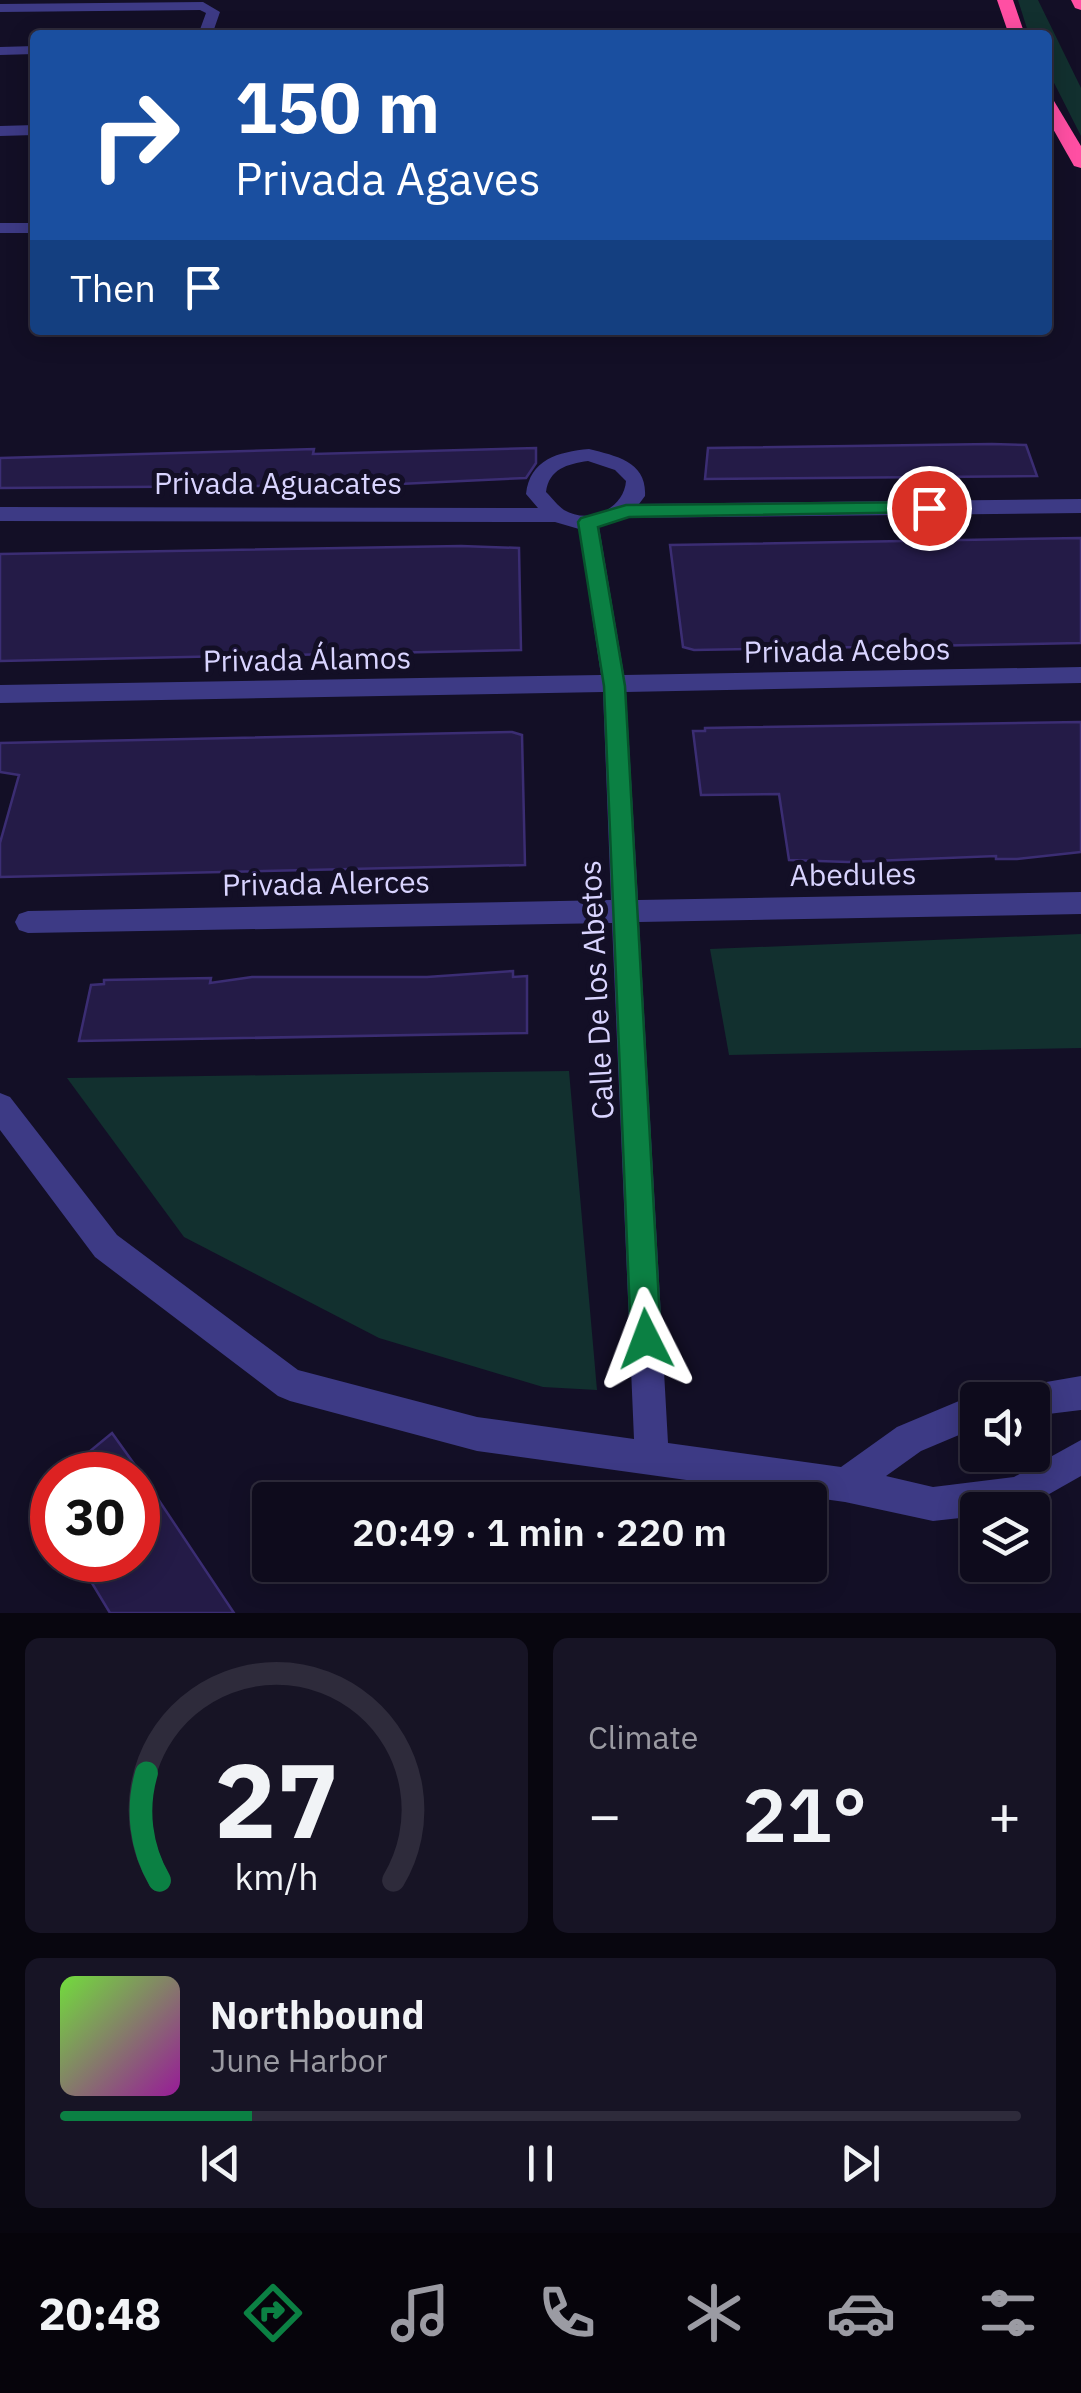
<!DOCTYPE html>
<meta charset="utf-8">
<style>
body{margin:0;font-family:"IBM Plex Sans",sans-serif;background:#171425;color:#f1f3f6;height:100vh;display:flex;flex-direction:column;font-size:38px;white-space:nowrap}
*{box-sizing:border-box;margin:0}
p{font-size:32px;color:#9b9ba3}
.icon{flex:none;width:55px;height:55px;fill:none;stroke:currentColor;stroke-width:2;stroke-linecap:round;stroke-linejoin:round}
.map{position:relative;height:1613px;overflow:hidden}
.panel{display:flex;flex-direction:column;gap:25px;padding:25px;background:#08060f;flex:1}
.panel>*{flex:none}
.banner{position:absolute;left:30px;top:30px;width:1022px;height:305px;border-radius:10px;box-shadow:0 5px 25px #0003,0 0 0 2px #2e2b3b;background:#1a4fa0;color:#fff;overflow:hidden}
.buttons{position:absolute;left:960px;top:1382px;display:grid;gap:20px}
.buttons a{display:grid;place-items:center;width:90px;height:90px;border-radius:10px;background:#0e0b1c;box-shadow:0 5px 25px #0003,0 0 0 2px #2e2b3b;font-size:50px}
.speed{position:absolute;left:30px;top:1452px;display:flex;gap:20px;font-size:50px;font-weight:700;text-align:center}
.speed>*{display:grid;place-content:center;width:130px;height:130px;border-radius:50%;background:#0e0b1c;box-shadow:0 5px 25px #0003,0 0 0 2px #2e2b3b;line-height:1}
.speed .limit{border:15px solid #d22;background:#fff;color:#111}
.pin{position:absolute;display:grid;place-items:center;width:85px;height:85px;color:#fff;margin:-42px;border:5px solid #fff;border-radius:50%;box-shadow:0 2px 10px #0007}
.me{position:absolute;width:110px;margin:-55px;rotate:357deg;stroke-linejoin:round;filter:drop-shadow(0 0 8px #0008)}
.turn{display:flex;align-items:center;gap:35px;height:210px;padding:0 40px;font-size:45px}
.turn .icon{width:130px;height:130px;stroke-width:2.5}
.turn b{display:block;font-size:70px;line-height:85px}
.then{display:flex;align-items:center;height:95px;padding:0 40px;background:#0003;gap:20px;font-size:38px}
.big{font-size:75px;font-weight:600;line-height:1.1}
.panel .widget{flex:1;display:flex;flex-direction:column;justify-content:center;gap:15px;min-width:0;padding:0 35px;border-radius:15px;background:#171425}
.panel .dial{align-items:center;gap:0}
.dial svg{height:260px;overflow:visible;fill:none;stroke:#2e2b3b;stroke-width:7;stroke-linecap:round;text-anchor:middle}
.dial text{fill:#f1f3f6;stroke:none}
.song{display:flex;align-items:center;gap:30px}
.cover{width:120px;height:120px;border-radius:15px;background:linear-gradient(135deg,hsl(100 70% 55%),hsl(300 70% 35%))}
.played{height:10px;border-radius:5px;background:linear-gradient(90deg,#0b8043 20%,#2e2b3b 20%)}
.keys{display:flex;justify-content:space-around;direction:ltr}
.heat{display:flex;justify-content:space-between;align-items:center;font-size:55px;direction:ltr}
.panel .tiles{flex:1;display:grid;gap:25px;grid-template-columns:1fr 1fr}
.widget:last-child{grid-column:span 2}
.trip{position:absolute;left:252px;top:1482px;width:575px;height:100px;border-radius:10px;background:#0e0b1c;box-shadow:0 5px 25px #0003,0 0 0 2px #2e2b3b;font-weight:600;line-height:100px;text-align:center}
.menu{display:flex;height:160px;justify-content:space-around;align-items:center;background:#06040b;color:#9b9ba3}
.menu .icon{width:70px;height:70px}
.menu .selected{color:#0b8043}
.menu b{font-size:45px;color:#f1f3f6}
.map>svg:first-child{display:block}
</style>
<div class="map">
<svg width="1081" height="1613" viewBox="0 0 1081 1613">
<rect width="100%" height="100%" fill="#130f26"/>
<g fill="#12302f">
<path d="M 1018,0 L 1038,0 L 1081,88 L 1081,136 L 1048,71 L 1048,35 L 1029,35 Z"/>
<path d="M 1081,934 L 1081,1048 L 729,1055 L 710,949 Z"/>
<path d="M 569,1071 L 597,1390 L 543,1387 L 379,1338 L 184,1237 L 67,1078 Z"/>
</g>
<g fill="#241b47" stroke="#3b2d73" stroke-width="2.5">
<path d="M 992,444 L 1026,445 L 1037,476 L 705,479 L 708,448 Z"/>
<path d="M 536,448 L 536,463 L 526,478 L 378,485 L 0,488 L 0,458 L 314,449 L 313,454 Z"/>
<path d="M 1081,538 L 1081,643 L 694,650 L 683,647 L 670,545 Z"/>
<path d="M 461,546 L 519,548 L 521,650 L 0,661 L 0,554 Z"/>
<path d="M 1081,722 L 1081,852 L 1017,859 L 996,859 L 996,856 L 848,862 L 789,860 L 779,794 L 701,795 L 693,731 L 705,731 L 705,728 Z"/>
<path d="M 512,732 L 522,735 L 525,865 L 0,877 L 0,843 L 19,775 L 0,772 L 0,743 Z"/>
<path d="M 513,971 L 513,977 L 527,976 L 527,1033 L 79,1041 L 91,985 L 104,984 L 104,980 L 211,978 L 210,983 L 252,977 L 427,977 Z"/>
<path d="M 112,1433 L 142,1475 L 234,1613 L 110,1613 L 78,1560 L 138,1560 L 138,1475 L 61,1475 Z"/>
</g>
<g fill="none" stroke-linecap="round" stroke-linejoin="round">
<g fill="#3d3a85" fill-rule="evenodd">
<path d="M 203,2 L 220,12 L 212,35 L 198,35 L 206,13 L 200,10 L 0,12 L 0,4 Z"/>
<path d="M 35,46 L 35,54 L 0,55 L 0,47 Z"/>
<path d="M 35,125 L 35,135 L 0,136 L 0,126 Z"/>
<rect x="0" y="223" width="35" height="10"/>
<path d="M 589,449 C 617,456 647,462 645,496 L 639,504 L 1081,499 L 1081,513 L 625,518 L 599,527 L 624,675 L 1081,667 L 1081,683 L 626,692 L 638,900 L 1081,892 L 1081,914 L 639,922 L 668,1443 L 841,1467 L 897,1427 L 978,1393 L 991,1400 L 978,1400 L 978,1427 L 921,1451 L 886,1476 L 933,1487 L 1014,1477 L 1081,1440 L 1081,1476 L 1021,1510 L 978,1510 L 978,1516 L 933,1521 L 845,1502 L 477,1451 L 290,1401 L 278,1396 L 95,1257 L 0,1130 L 0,1093 L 10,1097 L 117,1235 L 298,1370 L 477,1417 L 634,1439 L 612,923 L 28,933 L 19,930 L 15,922 L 19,914 L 28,911 L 611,900 L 603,692 L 0,703 L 0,685 L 601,675 L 579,529 L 555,522 L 0,521 L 0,507 L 538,508 L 526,494 C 530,459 558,452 589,449 ZM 588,461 L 615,470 L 626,481 C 624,509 589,525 564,510 C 558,506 552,498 546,492 C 549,469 567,464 588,461 Z"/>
<path d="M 1081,1376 L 1081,1410 L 1032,1416 L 1032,1400 L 1006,1400 L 1011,1388 Z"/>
</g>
<g fill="#ff4fa3" fill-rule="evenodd">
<path d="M 997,0 L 1013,0 L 1025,35 L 1009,35 Z"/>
<path d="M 1071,0 L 1081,0 L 1081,10 L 1075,8 Z"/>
<path d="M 1048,100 L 1054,101 L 1081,146 L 1081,168 L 1074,166 L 1048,120 Z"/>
</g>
</g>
<path fill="#0b8043" stroke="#07532c" stroke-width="2.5" d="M 929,502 L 936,503 L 936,512 L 629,517 L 598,527 L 625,686 L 661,1339 L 657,1350 L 646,1354 L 636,1350 L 631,1339 L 604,686 L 578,522 L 581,518 L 626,505 Z"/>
<g text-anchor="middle" stroke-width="10" stroke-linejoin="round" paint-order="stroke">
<g font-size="30" fill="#d9d4ff" stroke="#130f26">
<text x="278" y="494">Privada Aguacates</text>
<text transform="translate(847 651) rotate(-1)" y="10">Privada Acebos</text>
<text transform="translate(307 660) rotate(-1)" y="10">Privada Álamos</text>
<text transform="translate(853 875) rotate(-1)" y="10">Abedules</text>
<text transform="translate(326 884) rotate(-1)" y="10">Privada Alerces</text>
<text transform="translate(597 990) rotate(-93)" y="10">Calle De los Abetos</text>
</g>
</g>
</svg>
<div class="buttons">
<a><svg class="icon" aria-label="sound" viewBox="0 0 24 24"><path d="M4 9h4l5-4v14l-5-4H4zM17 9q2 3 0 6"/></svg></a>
<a><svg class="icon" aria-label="layers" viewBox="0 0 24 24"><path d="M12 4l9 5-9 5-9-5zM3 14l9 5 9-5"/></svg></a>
</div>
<div class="speed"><div class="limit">30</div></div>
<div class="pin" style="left:929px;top:508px;background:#d93025"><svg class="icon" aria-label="arrive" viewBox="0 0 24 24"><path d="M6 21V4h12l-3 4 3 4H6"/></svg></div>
<svg class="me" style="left:646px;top:1339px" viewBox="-20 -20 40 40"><path d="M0-17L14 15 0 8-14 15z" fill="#0b8043" stroke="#fff" stroke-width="4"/></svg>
<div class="trip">20:49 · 1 min · 220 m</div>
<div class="banner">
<div class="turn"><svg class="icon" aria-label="right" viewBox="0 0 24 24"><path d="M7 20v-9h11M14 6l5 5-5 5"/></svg><div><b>150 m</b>Privada Agaves</div></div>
<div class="then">Then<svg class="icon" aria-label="arrive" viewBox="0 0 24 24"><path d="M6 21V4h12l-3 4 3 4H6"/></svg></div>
</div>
</div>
<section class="panel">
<div class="tiles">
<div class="widget dial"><svg viewBox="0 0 100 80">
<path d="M14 69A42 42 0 1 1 86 69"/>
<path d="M14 69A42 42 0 0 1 10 36" stroke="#0b8043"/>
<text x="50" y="56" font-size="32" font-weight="700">27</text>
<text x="50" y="72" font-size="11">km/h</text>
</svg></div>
<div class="widget"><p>Climate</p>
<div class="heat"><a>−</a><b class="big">21°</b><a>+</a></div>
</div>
<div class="widget">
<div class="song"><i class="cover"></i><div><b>Northbound</b><p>June Harbor</p></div></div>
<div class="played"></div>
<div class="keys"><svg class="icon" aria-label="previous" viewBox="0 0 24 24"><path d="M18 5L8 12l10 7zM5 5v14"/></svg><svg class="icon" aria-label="pause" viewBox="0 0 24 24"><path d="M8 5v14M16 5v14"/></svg><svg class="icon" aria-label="next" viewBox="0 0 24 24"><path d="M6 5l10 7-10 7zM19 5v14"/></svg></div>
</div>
</div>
</section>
<nav class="menu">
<b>20:48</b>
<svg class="icon selected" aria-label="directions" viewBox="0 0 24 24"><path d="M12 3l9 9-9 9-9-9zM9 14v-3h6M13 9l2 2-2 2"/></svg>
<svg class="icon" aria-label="music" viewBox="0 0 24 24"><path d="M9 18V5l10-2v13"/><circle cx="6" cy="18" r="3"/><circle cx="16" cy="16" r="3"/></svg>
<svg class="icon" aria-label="phone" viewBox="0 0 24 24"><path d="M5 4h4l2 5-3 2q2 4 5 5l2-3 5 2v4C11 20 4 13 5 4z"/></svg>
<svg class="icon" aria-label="climate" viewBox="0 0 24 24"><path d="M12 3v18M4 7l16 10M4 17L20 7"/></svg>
<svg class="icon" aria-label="car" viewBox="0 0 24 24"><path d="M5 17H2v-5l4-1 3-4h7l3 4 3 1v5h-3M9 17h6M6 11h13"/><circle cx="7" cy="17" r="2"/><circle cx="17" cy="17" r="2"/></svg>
<svg class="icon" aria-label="filters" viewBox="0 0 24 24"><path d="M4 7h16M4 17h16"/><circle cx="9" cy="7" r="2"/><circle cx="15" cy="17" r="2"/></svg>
</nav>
